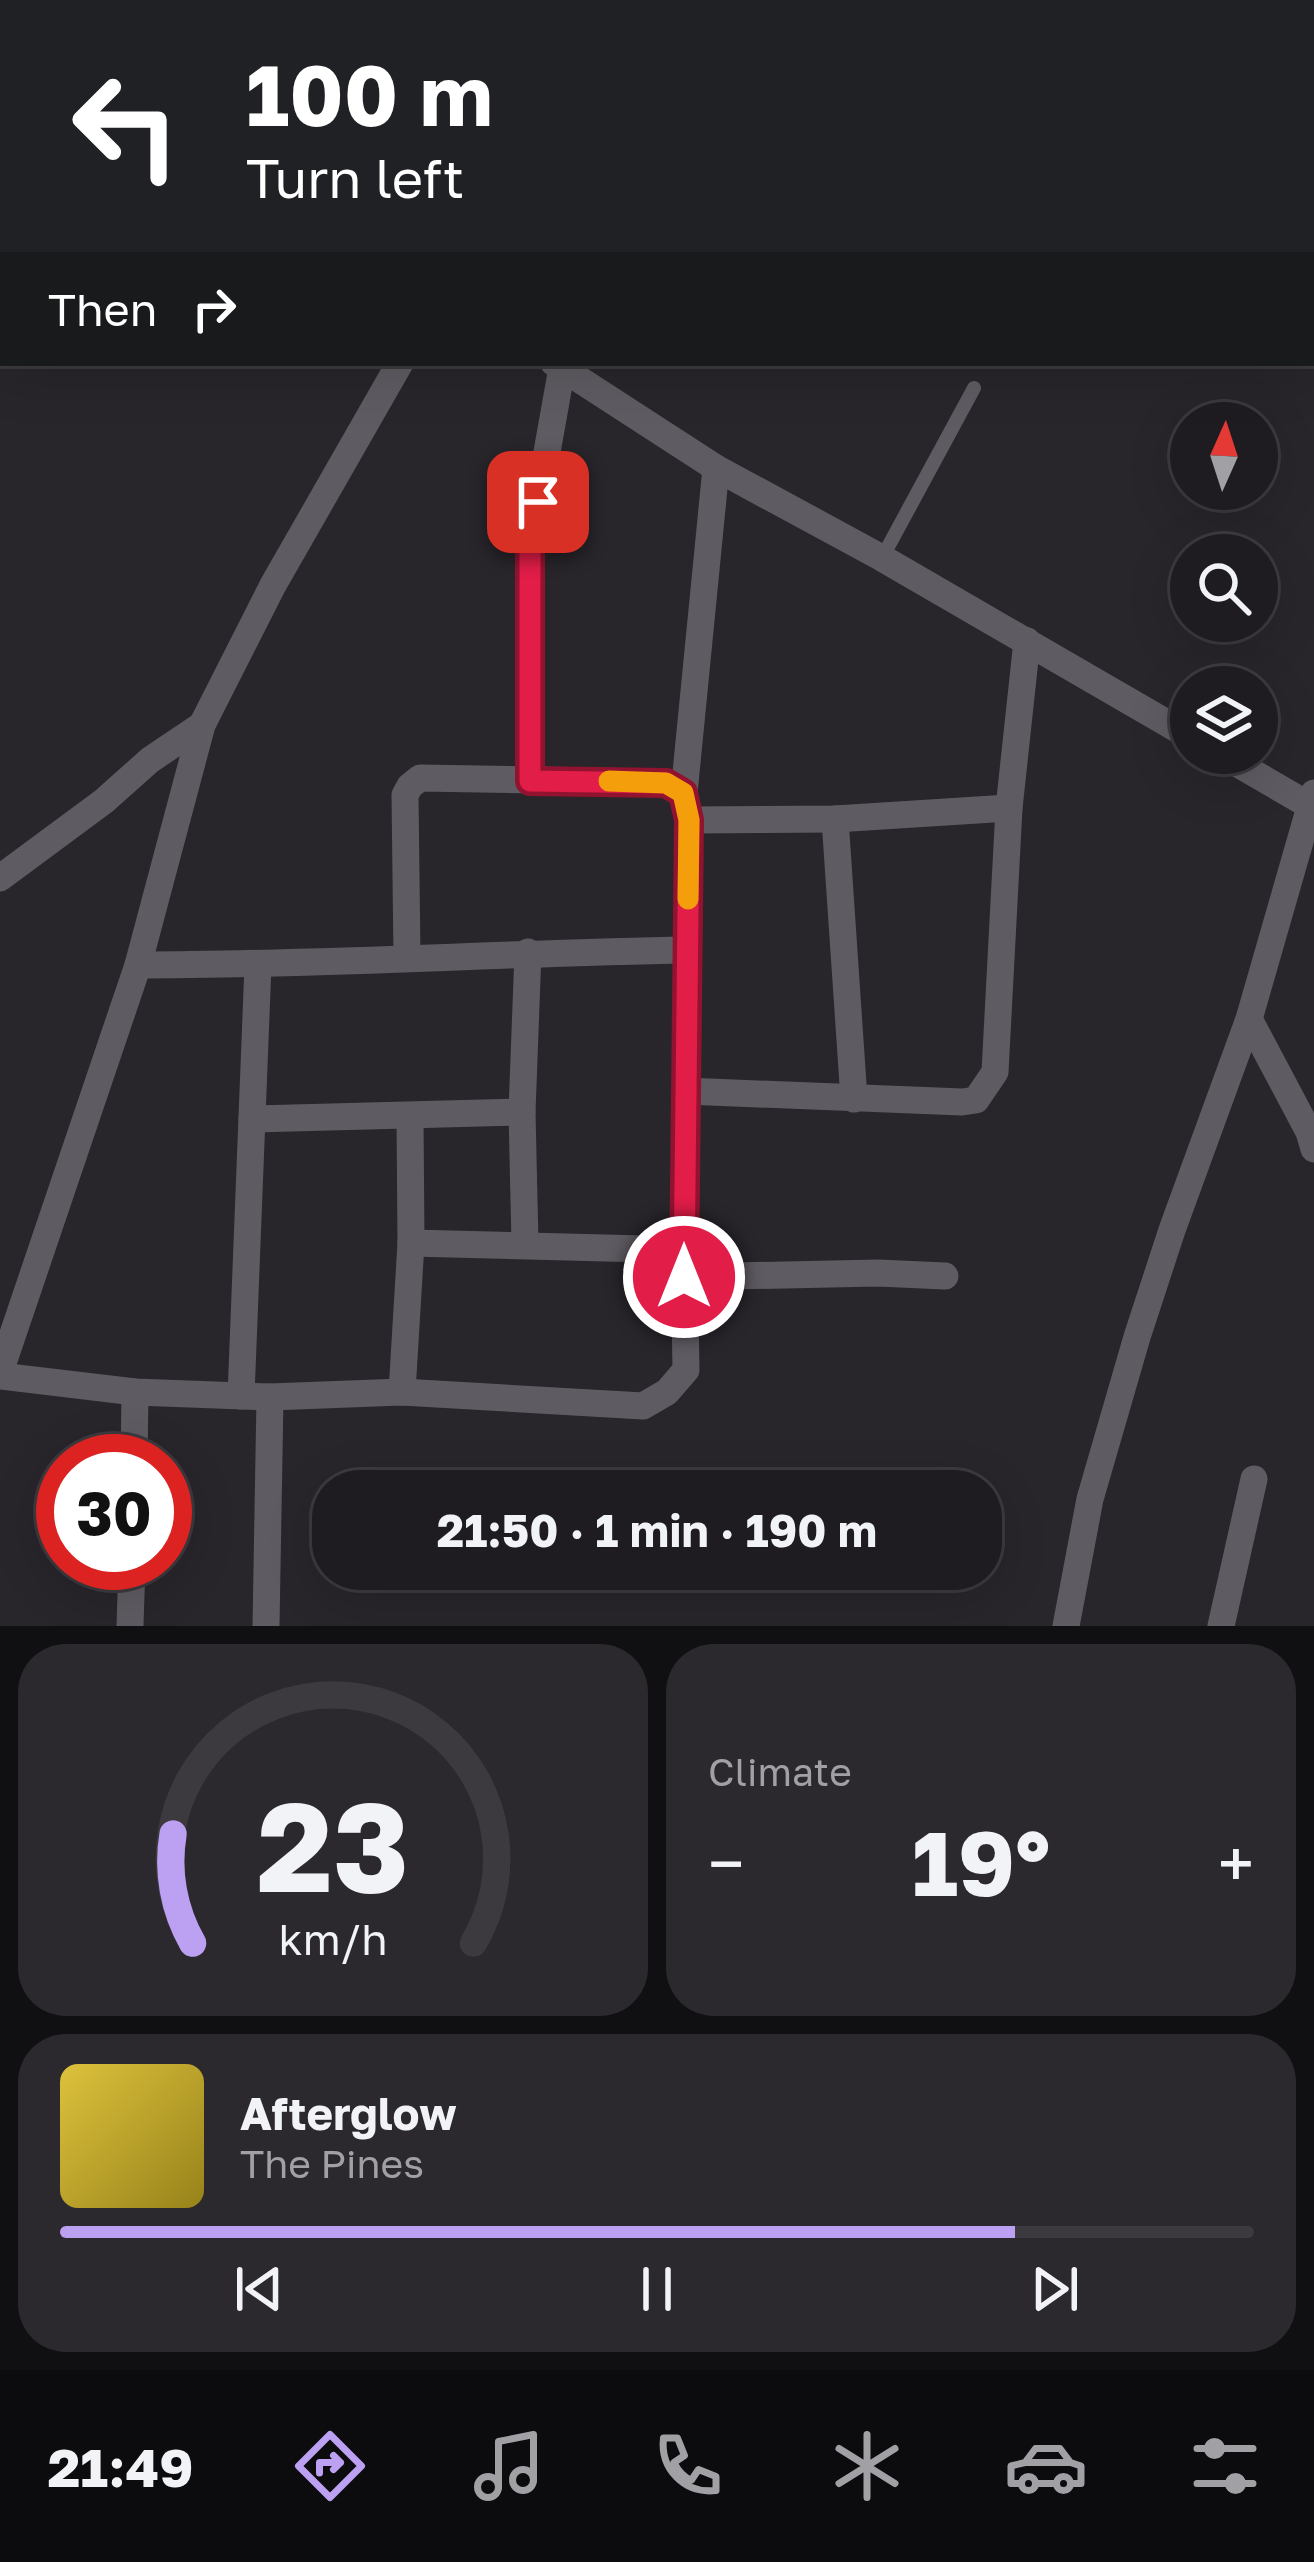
<!DOCTYPE html>
<meta charset="utf-8">
<style>
body{margin:0;font-family:"Golos Text",sans-serif;background:#2b292d;color:#f1f3f6;height:100vh;display:flex;flex-direction:column;font-size:45px;white-space:nowrap}
*{box-sizing:border-box;margin:0}
p{font-size:39px;color:#a1a1a5}
.icon{flex:none;width:66px;height:66px;fill:none;stroke:currentColor;stroke-width:2;stroke-linecap:round;stroke-linejoin:round}
.map{position:relative;height:1626px;overflow:hidden}
.side{display:flex;flex-direction:column;gap:18px;padding:18px;background:#100f12;flex:1}
.side>*{flex:none}
.guide{position:absolute;left:0px;top:0px;width:1314px;height:366px;box-shadow:0 12px 48px #0002,0 0 0 3px #3c3a3e;background:#202124;color:#fff;overflow:hidden}
.needle{width:78px;rotate:3deg}
.controls{position:absolute;left:1170px;top:402px;display:grid;gap:24px}
.controls a{display:grid;place-items:center;width:108px;height:108px;border-radius:50%;background:#1e1c20;box-shadow:0 12px 48px #0002,0 0 0 3px #3c3a3e;font-size:60px}
.speed{position:absolute;left:36px;top:1434px;display:flex;gap:24px;font-size:60px;font-weight:700;text-align:center}
.speed>*{display:grid;place-content:center;width:156px;height:156px;border-radius:50%;background:#1e1c20;box-shadow:0 12px 48px #0002,0 0 0 3px #3c3a3e;line-height:1}
.speed .limit{border:18px solid #d22;background:#fff;color:#111}
.pin{position:absolute;display:grid;place-items:center;width:102px;height:102px;color:#fff;margin:-51px;border-radius:24px;box-shadow:0 6px 18px #0006}
.me{position:absolute;width:132px;margin:-66px;rotate:0deg;stroke-linejoin:round;filter:drop-shadow(0 0 9px #0008)}
.turn{display:flex;align-items:center;gap:42px;height:252px;padding:0 48px;font-size:54px}
.turn .icon{width:156px;height:156px;stroke-width:2.5}
.turn b{display:block;font-size:84px;line-height:102px}
.then{display:flex;align-items:center;height:114px;padding:0 48px;background:#0003;gap:24px;font-size:45px}
.big{font-size:90px;font-weight:700;line-height:1.1}
.side .tile{flex:1;display:flex;flex-direction:column;justify-content:center;gap:18px;min-width:0;padding:0 42px;border-radius:48px;background:#2b292d}
.side .dial{align-items:center;gap:0}
.dial svg{height:312px;overflow:visible;fill:none;stroke:#3c3a3e;stroke-width:7;stroke-linecap:round;text-anchor:middle}
.dial text{fill:#f1f3f6;stroke:none}
.song{display:flex;align-items:center;gap:36px}
.cover{width:144px;height:144px;border-radius:18px;background:linear-gradient(135deg,hsl(50 70% 55%),hsl(50 70% 35%))}
.played{height:12px;border-radius:6px;background:linear-gradient(90deg,#bca0f2 80%,#3c3a3e 80%)}
.keys{display:flex;justify-content:space-around;direction:ltr}
.heat{display:flex;justify-content:space-between;align-items:center;font-size:66px;direction:ltr}
.side .tiles{flex:1;display:grid;gap:18px;grid-template-columns:1fr 1fr}
.tile:last-child{grid-column:span 2}
.trip{position:absolute;left:312px;top:1470px;width:690px;height:120px;border-radius:48px;background:#1e1c20;box-shadow:0 12px 48px #0002,0 0 0 3px #3c3a3e;font-weight:700;line-height:120px;text-align:center}
.tab-bar{display:flex;height:192px;justify-content:space-around;align-items:center;background:#0c0b0d;color:#a1a1a5}
.tab-bar .icon{width:84px;height:84px}
.tab-bar .active{color:#bca0f2}
.tab-bar b{font-size:54px;color:#f1f3f6}
.map>svg:first-child{display:block}
</style>
<div class="map">
<svg width="1314" height="1626" viewBox="0 0 1314 1626">
<rect width="100%" height="100%" fill="#28252b"/>
<g fill="none" stroke-linecap="round" stroke-linejoin="round">
<path stroke="#5f5b62" stroke-width="14" d="M 882,558 L 974,388"/>
<g stroke="#5f5b62" stroke-width="27">
<path d="M 873,0 L 879,3"/>
<path d="M 761,3 L 765,0"/>
<path d="M 1288,3 L 1291,0"/>
<path d="M 0,50 L 3,51"/>
<path d="M 1311,253 L 1314,255"/>
<path d="M 554,363 L 716,468 L 882,558 L 1191,737"/>
<path d="M 1219,753 L 1314,808"/>
<path d="M 530,781 L 530,547 L 562,368"/>
<path d="M 835,819 L 854,1099"/>
<path d="M 689,820 L 835,819 L 1009,808"/>
<path d="M 0,878 L 104,801 L 150,760 L 202,725"/>
<path d="M 407,958 L 405,795 L 410,786 L 420,778 L 653,782 L 666,783 L 684,793"/>
<path d="M 138,965 C 321,965 504,953 687,950"/>
<path d="M 1249,1019 L 1309,1132 L 1314,1149"/>
<path d="M 685,1091 L 962,1102 L 976,1100 L 995,1072 L 1009,808 L 1027,641"/>
<path d="M 252,1119 L 522,1112"/>
<path d="M 411,1243 L 684,1250"/>
<path d="M 525,1244 L 522,1112 L 528,952"/>
<path d="M 684,1277 L 878,1273 L 945,1276"/>
<path d="M 0,1372 L 138,965 L 202,725 L 273,585 L 400,363"/>
<path d="M 0,1376 L 135,1392 L 270,1397 L 402,1392 L 643,1406 L 667,1392 L 686,1370 L 684,1250 L 689,820 L 684,793 L 716,468"/>
<path d="M 402,1392 L 411,1243 L 410,1116"/>
<path d="M 241,1396 L 258,965"/>
<path d="M 134,1461 L 135,1392"/>
<path d="M 130,1626 L 132,1563"/>
<path d="M 266,1626 L 270,1397"/>
<path d="M 1066,1626 L 1090,1499 L 1137,1337 L 1172,1230 L 1249,1019 L 1314,793"/>
<path d="M 1221,1626 L 1254,1479"/>
</g>
</g>
<g fill="none" stroke-linecap="round" stroke-linejoin="round">
<defs>
<path id="route" d="M 538,502 L 530,547 L 530,781 L 666,783 L 683,793 L 689,820 L 684,1277"/>
</defs>
<use href="#route" stroke="#92132f" stroke-width="30"/>
<use href="#route" stroke="#e11d48" stroke-width="21"/>
<path stroke="#f59e0b" stroke-width="21" d="M 609,781 L 666,783 L 683,793 L 689,820 L 688,899"/>
</g>
</svg>
<div class="controls">
<a><svg class="needle" viewBox="-14 -14 28 28"><path d="M0-13l5 13h-10z" fill="#e53935"/><path d="M0 13l5-13h-10z" fill="#a1a1a5"/></svg></a>
<a><svg class="icon" aria-label="search" viewBox="0 0 24 24"><circle cx="10" cy="10" r="6"/><path d="M15 15l6 6"/></svg></a>
<a><svg class="icon" aria-label="layers" viewBox="0 0 24 24"><path d="M12 4l9 5-9 5-9-5zM3 14l9 5 9-5"/></svg></a>
</div>
<div class="speed"><div class="limit">30</div></div>
<div class="pin" style="left:538px;top:502px;background:#d93025"><svg class="icon" aria-label="arrive" viewBox="0 0 24 24"><path d="M6 21V4h12l-3 4 3 4H6"/></svg></div>
<svg class="me" style="left:684px;top:1277px" viewBox="-20 -20 40 40"><circle r="17" fill="#e11d48" stroke="#fff" stroke-width="3"/><path d="M0-11L8 9 0 5-8 9z" fill="#fff"/></svg>
<div class="trip">21:50 · 1 min · 190 m</div>
<div class="guide">
<div class="turn"><svg class="icon" aria-label="left" viewBox="0 0 24 24"><path d="M17 20v-9H6M10 6l-5 5 5 5"/></svg><div><b>100 m</b>Turn left</div></div>
<div class="then">Then<svg class="icon" aria-label="right" viewBox="0 0 24 24"><path d="M7 20v-9h11M14 6l5 5-5 5"/></svg></div>
</div>
</div>
<section class="side">
<div class="tiles">
<div class="tile dial"><svg viewBox="0 0 100 80">
<path d="M14 69A42 42 0 1 1 86 69"/>
<path d="M14 69A42 42 0 0 1 9 41" stroke="#bca0f2"/>
<text x="50" y="56" font-size="32" font-weight="700">23</text>
<text x="50" y="72" font-size="11">km/h</text>
</svg></div>
<div class="tile"><p>Climate</p>
<div class="heat"><a>−</a><b class="big">19°</b><a>+</a></div>
</div>
<div class="tile">
<div class="song"><i class="cover"></i><div><b>Afterglow</b><p>The Pines</p></div></div>
<div class="played"></div>
<div class="keys"><svg class="icon" aria-label="previous" viewBox="0 0 24 24"><path d="M18 5L8 12l10 7zM5 5v14"/></svg><svg class="icon" aria-label="pause" viewBox="0 0 24 24"><path d="M8 5v14M16 5v14"/></svg><svg class="icon" aria-label="next" viewBox="0 0 24 24"><path d="M6 5l10 7-10 7zM19 5v14"/></svg></div>
</div>
</div>
</section>
<nav class="tab-bar">
<b>21:49</b>
<svg class="icon active" aria-label="directions" viewBox="0 0 24 24"><path d="M12 3l9 9-9 9-9-9zM9 14v-3h6M13 9l2 2-2 2"/></svg>
<svg class="icon" aria-label="music" viewBox="0 0 24 24"><path d="M9 18V5l10-2v13"/><circle cx="6" cy="18" r="3"/><circle cx="16" cy="16" r="3"/></svg>
<svg class="icon" aria-label="phone" viewBox="0 0 24 24"><path d="M5 4h4l2 5-3 2q2 4 5 5l2-3 5 2v4C11 20 4 13 5 4z"/></svg>
<svg class="icon" aria-label="climate" viewBox="0 0 24 24"><path d="M12 3v18M4 7l16 10M4 17L20 7"/></svg>
<svg class="icon" aria-label="car" viewBox="0 0 24 24"><path d="M5 17H2v-5l4-1 3-4h7l3 4 3 1v5h-3M9 17h6M6 11h13"/><circle cx="7" cy="17" r="2"/><circle cx="17" cy="17" r="2"/></svg>
<svg class="icon" aria-label="filters" viewBox="0 0 24 24"><path d="M4 7h16M4 17h16"/><circle cx="9" cy="7" r="2"/><circle cx="15" cy="17" r="2"/></svg>
</nav>
